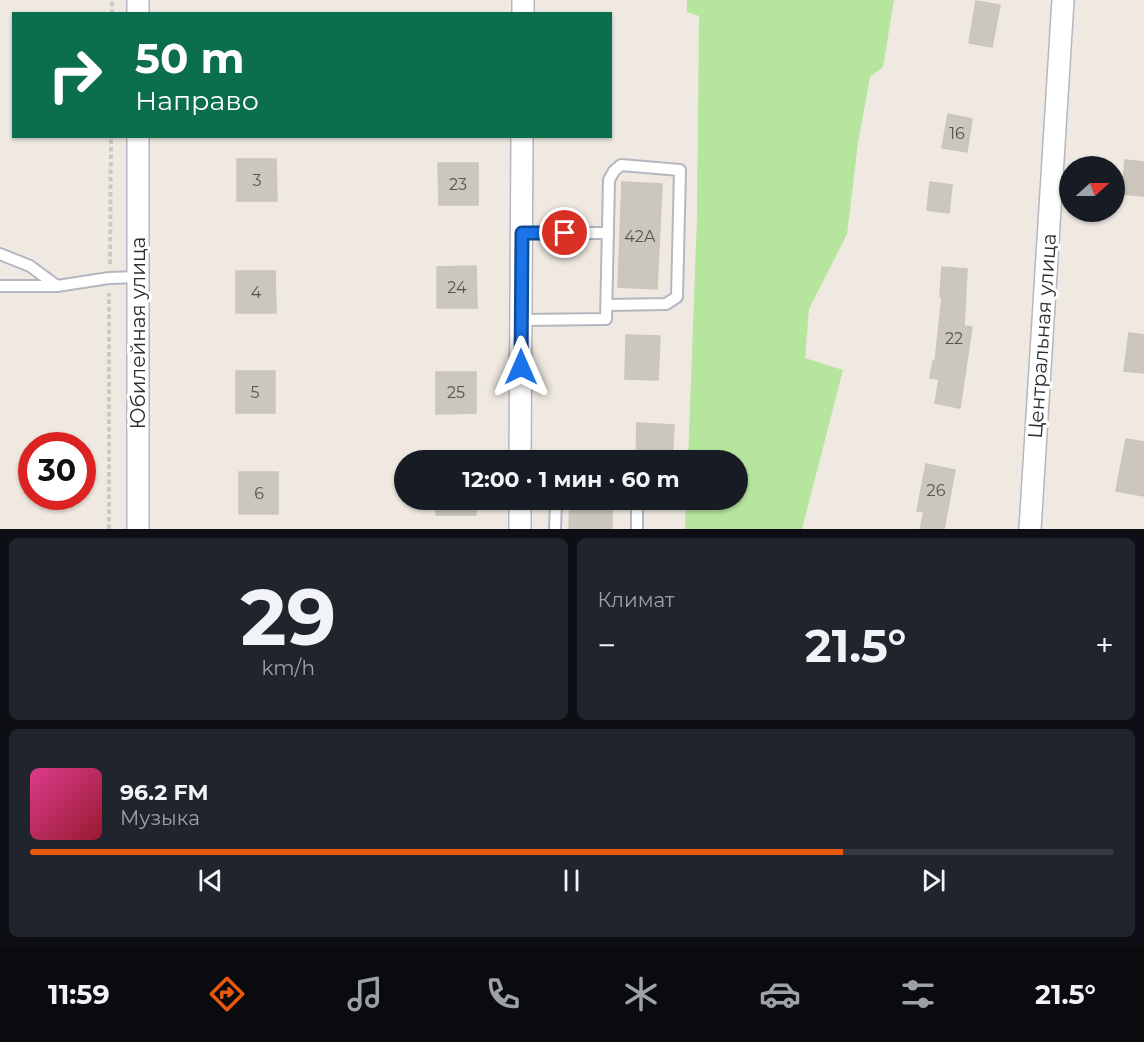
<!DOCTYPE html>
<html lang="ru">
<meta charset="utf-8">
<style>
body{margin:0;font-family:Montserrat,sans-serif;background:#20242c;color:#f1f3f6;height:100vh;display:flex;flex-direction:column;font-size:22px;white-space:nowrap}
*{box-sizing:border-box;margin:0}
p{font-size:20px;color:#9ea1a6}
.icon{flex:none;width:33px;height:33px;fill:none;stroke:currentColor;stroke-width:2;stroke-linecap:round;stroke-linejoin:round}
.map{position:relative;height:529px;overflow:hidden}
.drawer{display:flex;flex-direction:column;gap:9px;padding:9px;background:#0d0f14;flex:1}
.drawer>*{flex:none}
.guide{position:absolute;left:12px;top:12px;width:600px;height:126px;border-radius:0px;box-shadow:0 2px 4px #0004;background:#0b6e4f;color:#fff;overflow:hidden}
.needle{width:39px;rotate:69deg}
.buttons{position:absolute;left:1059px;top:156px;display:grid;gap:12px}
.buttons a{display:grid;place-items:center;width:66px;height:66px;border-radius:50%;background:#171b24;box-shadow:0 2px 4px #0004;font-size:30px}
.speed{position:absolute;left:18px;top:432px;display:flex;gap:12px;font-size:30px;font-weight:700;text-align:center}
.speed>*{display:grid;place-content:center;width:78px;height:78px;border-radius:50%;background:#171b24;box-shadow:0 2px 4px #0004;line-height:1}
.speed .limit{border:9px solid #d22;background:#fff;color:#111}
.pin{position:absolute;display:grid;place-items:center;width:51px;height:51px;color:#fff;margin:-26px;border:3px solid #fff;border-radius:50%;box-shadow:0 2px 6px #0007}
.me{position:absolute;width:66px;margin:-33px;rotate:0deg;stroke-linejoin:round;filter:drop-shadow(0 0 4px #0008)}
.turn{display:flex;align-items:center;gap:21px;height:126px;padding:0 24px;font-size:27px}
.turn .icon{width:78px;height:78px;stroke-width:2.5}
.turn b{display:block;font-size:42px;line-height:51px}
.big{font-size:45px;font-weight:700;line-height:1.1}
.drawer .widget{flex:1;display:flex;flex-direction:column;justify-content:center;gap:9px;min-width:0;padding:0 21px;border-radius:9px;background:#20242c}
.drawer .dial{align-items:center;gap:0}
.dial b{font-size:78px;line-height:1}
.song{display:flex;align-items:center;gap:18px}
.cover{width:72px;height:72px;border-radius:9px;background:linear-gradient(135deg,hsl(330 70% 55%),hsl(350 70% 35%))}
.played{height:6px;border-radius:3px;background:linear-gradient(90deg,#ea580c 75%,#363941 75%)}
.keys{display:flex;justify-content:space-around;direction:ltr}
.heat{display:flex;justify-content:space-between;align-items:center;font-size:33px;direction:ltr}
.drawer .tiles{flex:1;display:grid;gap:9px;grid-template-columns:1fr 1fr}
.widget:last-child{grid-column:span 2}
.trip{position:absolute;left:394px;top:450px;width:354px;height:60px;border-radius:30px;background:#171b24;box-shadow:0 2px 4px #0004;font-weight:700;line-height:60px;text-align:center}
.tab-bar{display:flex;height:96px;justify-content:space-around;align-items:center;background:#090b0e;color:#9ea1a6}
.tab-bar .icon{width:42px;height:42px}
.tab-bar .on{color:#ea580c}
.tab-bar b{font-size:27px;color:#f1f3f6}
.map>svg:first-child{display:block}
</style>
<div class="map">
<svg width="1144" height="529" viewBox="0 0 1144 529">
<rect width="100%" height="100%" fill="#efe9e1"/>
<path fill="#b6e59e" d="M 687,0 L 894,0 L 883,67 L 870,77 L 858,143 L 847,234 L 809,309 L 805,358 L 843,370 L 802,529 L 685,529 L 686,500 L 738,500 L 738,460 L 688,460 L 697,217 L 699,16 L 687,12 Z"/>
<g fill="#cbc7bf" stroke="#cbc5ba" stroke-width="1.5">
<path d="M 976,1 L 1000,5 L 992,47 L 969,43 Z"/>
<path d="M 948,114 L 972,119 L 967,152 L 942,148 Z"/>
<path d="M 237,159 L 276,159 L 277,201 L 237,201 Z"/>
<path d="M 1125,160 L 1144,162 L 1144,196 L 1122,194 Z"/>
<path d="M 438,163 L 478,163 L 478,205 L 439,205 Z"/>
<path d="M 622,182 L 662,184 L 657,289 L 618,287 Z"/>
<path d="M 930,182 L 952,185 L 949,213 L 927,210 Z"/>
<path d="M 476,266 L 477,308 L 437,308 L 437,267 Z"/>
<path d="M 942,267 L 967,269 L 964,326 L 972,327 L 960,408 L 935,403 L 939,379 L 930,378 L 933,361 L 935,362 L 942,297 L 940,297 Z"/>
<path d="M 236,271 L 275,271 L 276,313 L 236,313 Z"/>
<path d="M 1129,333 L 1144,335 L 1144,373 L 1124,371 Z"/>
<path d="M 626,335 L 660,336 L 658,380 L 625,379 Z"/>
<rect x="236" y="371" width="39" height="42"/>
<path d="M 436,372 L 476,372 L 476,413 L 436,414 Z"/>
<path d="M 637,423 L 674,425 L 672,460 L 636,460 Z"/>
<path d="M 1126,439 L 1144,442 L 1144,496 L 1116,491 Z"/>
<path d="M 926,464 L 955,470 L 944,529 L 920,529 L 924,512 L 917,511 Z"/>
<rect x="239" y="472" width="39" height="42"/>
<rect x="436" y="500" width="40" height="15"/>
<path d="M 570,500 L 612,501 L 612,529 L 569,529 Z"/>
</g>
<g fill="none" stroke-linecap="round" stroke-linejoin="round">
<defs>
<g id="service">
<path d="M 522,233 L 608,233"/>
<path d="M 0,254 L 30,266 L 57,286"/>
<path d="M 0,286 L 57,286 L 109,278 L 138,277"/>
<path d="M 521,320 L 606,319 L 609,180 L 614,171 L 621,165 L 680,170 L 677,297 L 666,304 L 607,305"/>
<path d="M 555,529 L 556,500"/>
<path d="M 637,529 L 637,500"/>
</g>
<g id="minor">
<path d="M 138,0 L 138,14"/>
<path d="M 523,14 L 523,0"/>
<path d="M 138,136 L 138,529"/>
<path d="M 520,460 L 522,136"/>
<path d="M 520,529 L 520,500"/>
<path d="M 1030,529 L 1063,0"/>
</g>
</defs>
<use href="#service" stroke="#b4b7c1" stroke-width="14"/>
<use href="#minor" stroke="#b4b7c1" stroke-width="24"/>
<g stroke="#c9c9c9" stroke-width="4" stroke-dasharray="4.5 3" stroke-linecap="butt">
<path d="M 112,14 L 112,0"/>
<path d="M 110,264 L 111,136"/>
<path d="M 109,529 L 109,293"/>
</g>
<use href="#service" stroke="#fff" stroke-width="10"/>
<use href="#minor" stroke="#fff" stroke-width="21"/>
</g>
<g fill="none" stroke-linecap="round" stroke-linejoin="round">
<defs>
<path id="route" d="M 521,367 L 522,233 L 565,233"/>
</defs>
<use href="#route" stroke="#114b97" stroke-width="15"/>
<use href="#route" stroke="#1a73e8" stroke-width="10"/>
</g>
<g text-anchor="middle" stroke-width="6" stroke-linejoin="round" paint-order="stroke">
<g font-size="16" fill="#555452">
<text x="957" y="139">16</text>
<text x="257" y="186">3</text>
<text x="458" y="190">23</text>
<text x="640" y="242">42А</text>
<text x="457" y="293">24</text>
<text x="256" y="298">4</text>
<text x="954" y="344">22</text>
<text x="255" y="398">5</text>
<text x="456" y="398">25</text>
<text x="936" y="496">26</text>
<text x="259" y="499">6</text>
</g>
<g font-size="20" fill="#2e2e2e" stroke="#fff">
<text transform="translate(138 333) rotate(-90)" y="7">Юбилейная улица</text>
<text transform="translate(1042 336) rotate(-86)" y="7">Центральная улица</text>
</g>
</g>
</svg>
<div class="buttons">
<a><svg class="needle" viewBox="-14 -14 28 28"><path d="M0-13l5 13h-10z" fill="#e53935"/><path d="M0 13l5-13h-10z" fill="#9ea1a6"/></svg></a>
</div>
<div class="speed"><div class="limit">30</div></div>
<div class="pin" style="left:565px;top:233px;background:#d93025"><svg class="icon" aria-label="arrive" viewBox="0 0 24 24"><path d="M6 21V4h12l-3 4 3 4H6"/></svg></div>
<svg class="me" style="left:521px;top:367px" viewBox="-20 -20 40 40"><path d="M0-17L14 15 0 8-14 15z" fill="#1a73e8" stroke="#fff" stroke-width="4"/></svg>
<div class="trip">12:00 · 1 мин · 60 m</div>
<div class="guide">
<div class="turn"><svg class="icon" aria-label="right" viewBox="0 0 24 24"><path d="M7 20v-9h11M14 6l5 5-5 5"/></svg><div><b>50 m</b>Направо</div></div>
</div>
</div>
<section class="drawer">
<div class="tiles">
<div class="widget dial"><b>29</b><p>km/h</p></div>
<div class="widget"><p>Климат</p>
<div class="heat"><a>−</a><b class="big">21.5°</b><a>+</a></div>
</div>
<div class="widget">
<div class="song"><i class="cover"></i><div><b>96.2 FM</b><p>Музыка</p></div></div>
<div class="played"></div>
<div class="keys"><svg class="icon" aria-label="previous" viewBox="0 0 24 24"><path d="M18 5L8 12l10 7zM5 5v14"/></svg><svg class="icon" aria-label="pause" viewBox="0 0 24 24"><path d="M8 5v14M16 5v14"/></svg><svg class="icon" aria-label="next" viewBox="0 0 24 24"><path d="M6 5l10 7-10 7zM19 5v14"/></svg></div>
</div>
</div>
</section>
<nav class="tab-bar">
<b>11:59</b>
<svg class="icon on" aria-label="directions" viewBox="0 0 24 24"><path d="M12 3l9 9-9 9-9-9zM9 14v-3h6M13 9l2 2-2 2"/></svg>
<svg class="icon" aria-label="music" viewBox="0 0 24 24"><path d="M9 18V5l10-2v13"/><circle cx="6" cy="18" r="3"/><circle cx="16" cy="16" r="3"/></svg>
<svg class="icon" aria-label="phone" viewBox="0 0 24 24"><path d="M5 4h4l2 5-3 2q2 4 5 5l2-3 5 2v4C11 20 4 13 5 4z"/></svg>
<svg class="icon" aria-label="climate" viewBox="0 0 24 24"><path d="M12 3v18M4 7l16 10M4 17L20 7"/></svg>
<svg class="icon" aria-label="car" viewBox="0 0 24 24"><path d="M5 17H2v-5l4-1 3-4h7l3 4 3 1v5h-3M9 17h6M6 11h13"/><circle cx="7" cy="17" r="2"/><circle cx="17" cy="17" r="2"/></svg>
<svg class="icon" aria-label="filters" viewBox="0 0 24 24"><path d="M4 7h16M4 17h16"/><circle cx="9" cy="7" r="2"/><circle cx="15" cy="17" r="2"/></svg>
<b>21.5°</b>
</nav>
